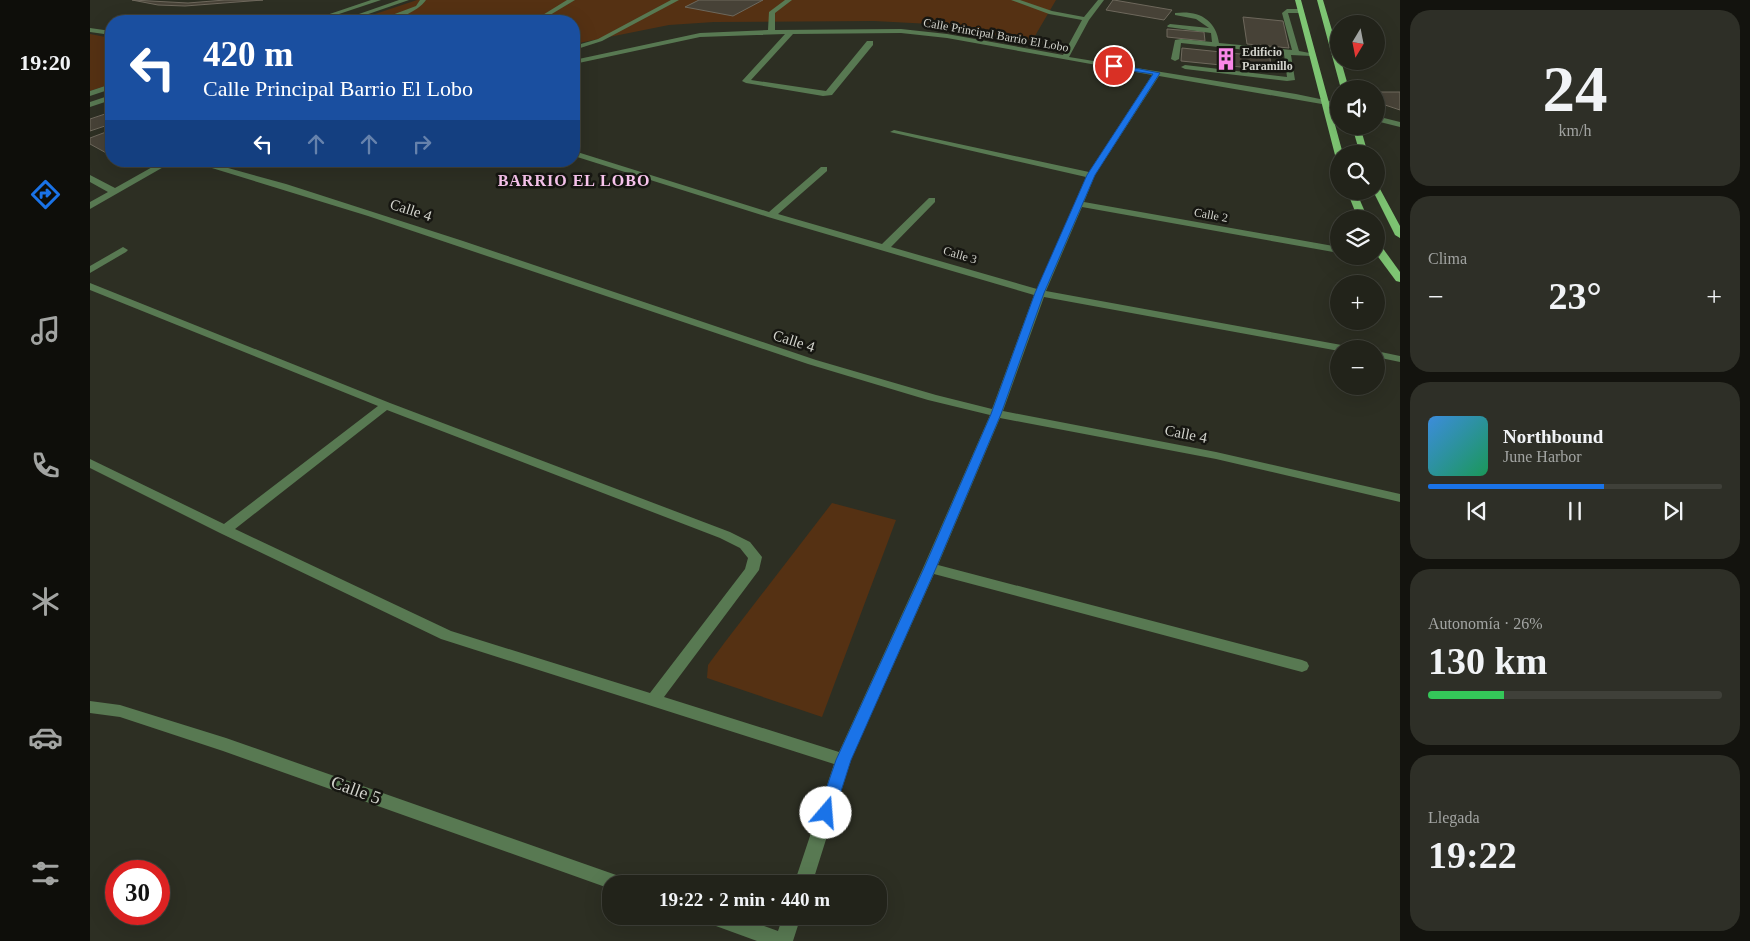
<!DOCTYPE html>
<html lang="es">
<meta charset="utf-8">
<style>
body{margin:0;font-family:"Times New Roman",serif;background:#2e2f27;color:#f1f3f6;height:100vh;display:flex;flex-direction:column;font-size:19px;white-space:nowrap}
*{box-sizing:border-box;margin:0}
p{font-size:16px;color:#a2a4a2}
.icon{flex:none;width:28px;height:28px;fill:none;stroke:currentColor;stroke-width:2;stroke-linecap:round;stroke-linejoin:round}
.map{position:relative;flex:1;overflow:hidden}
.side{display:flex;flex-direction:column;gap:10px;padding:10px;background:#13130e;width:350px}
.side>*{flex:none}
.banner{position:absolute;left:15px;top:15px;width:475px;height:152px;border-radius:20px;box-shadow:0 5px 20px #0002,0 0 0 1px #3f4039;background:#1a4fa0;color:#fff;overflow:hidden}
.needle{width:32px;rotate:190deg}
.buttons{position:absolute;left:1240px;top:15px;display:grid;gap:10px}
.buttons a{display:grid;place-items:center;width:55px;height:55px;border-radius:50%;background:#22231a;box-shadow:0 5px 20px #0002,0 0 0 1px #3f4039;font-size:25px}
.speed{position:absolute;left:15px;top:860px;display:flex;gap:10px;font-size:25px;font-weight:700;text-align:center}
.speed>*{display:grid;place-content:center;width:65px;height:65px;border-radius:50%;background:#22231a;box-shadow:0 5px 20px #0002,0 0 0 1px #3f4039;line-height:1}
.speed .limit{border:8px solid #d22;background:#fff;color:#111}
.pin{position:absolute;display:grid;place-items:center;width:42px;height:42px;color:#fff;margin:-21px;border:2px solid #fff;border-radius:50%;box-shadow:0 1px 5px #0007}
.me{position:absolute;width:55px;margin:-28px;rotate:18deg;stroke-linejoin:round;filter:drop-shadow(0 0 4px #0008)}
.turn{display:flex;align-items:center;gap:18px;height:105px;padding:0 15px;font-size:22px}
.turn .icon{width:65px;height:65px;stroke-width:2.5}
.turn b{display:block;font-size:35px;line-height:42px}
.lanes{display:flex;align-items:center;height:48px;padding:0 15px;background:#0003;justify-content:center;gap:25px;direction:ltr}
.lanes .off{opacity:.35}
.big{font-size:38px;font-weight:800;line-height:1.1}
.side .card{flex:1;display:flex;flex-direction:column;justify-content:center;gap:8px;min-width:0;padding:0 18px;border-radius:20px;background:#2e2f27}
.side .dial{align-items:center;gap:0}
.dial b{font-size:65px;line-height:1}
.song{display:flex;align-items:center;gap:15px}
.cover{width:60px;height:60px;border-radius:8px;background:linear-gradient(135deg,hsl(210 70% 55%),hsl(150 70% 35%))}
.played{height:5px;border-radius:2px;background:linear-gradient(90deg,#1a73e8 60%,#3f4039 60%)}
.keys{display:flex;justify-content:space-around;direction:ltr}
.heat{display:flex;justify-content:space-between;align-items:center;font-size:28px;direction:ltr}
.charge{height:8px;border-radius:4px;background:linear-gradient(90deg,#34c759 26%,#3f4039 0)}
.trip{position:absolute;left:512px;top:875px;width:285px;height:50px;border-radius:20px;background:#22231a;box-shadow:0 5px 20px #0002,0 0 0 1px #3f4039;font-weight:800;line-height:50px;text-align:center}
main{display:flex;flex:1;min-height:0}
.menu{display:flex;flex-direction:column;width:90px;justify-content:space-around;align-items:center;background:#0e0e0a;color:#a2a4a2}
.menu .icon{width:35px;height:35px}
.menu .selected{color:#1a73e8}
.menu b{font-size:22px;color:#f1f3f6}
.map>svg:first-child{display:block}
</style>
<main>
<nav class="menu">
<b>19:20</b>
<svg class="icon selected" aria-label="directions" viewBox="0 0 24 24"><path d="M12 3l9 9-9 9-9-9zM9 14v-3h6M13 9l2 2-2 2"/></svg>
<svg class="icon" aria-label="music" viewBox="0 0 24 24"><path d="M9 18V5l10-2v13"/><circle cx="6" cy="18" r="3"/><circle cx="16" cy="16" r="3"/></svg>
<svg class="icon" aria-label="phone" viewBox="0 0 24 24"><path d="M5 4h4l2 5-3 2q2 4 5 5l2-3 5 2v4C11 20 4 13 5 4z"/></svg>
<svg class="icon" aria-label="climate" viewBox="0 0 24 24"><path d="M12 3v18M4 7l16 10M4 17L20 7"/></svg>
<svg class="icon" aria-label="car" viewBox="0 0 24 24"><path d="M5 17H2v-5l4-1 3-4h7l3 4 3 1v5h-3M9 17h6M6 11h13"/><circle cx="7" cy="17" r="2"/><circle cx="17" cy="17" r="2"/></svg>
<svg class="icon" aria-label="filters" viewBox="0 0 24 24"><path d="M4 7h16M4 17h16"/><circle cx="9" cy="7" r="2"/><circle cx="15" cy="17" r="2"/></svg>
</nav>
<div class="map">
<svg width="1310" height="941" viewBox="0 0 1310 941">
<rect width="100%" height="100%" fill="#2d2f23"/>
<g fill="#553113">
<path d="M 327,0 L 609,0 L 596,7 L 643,16 L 673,0 L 966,0 L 942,41 L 841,24 L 784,21 L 624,22 L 579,25 L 484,44 L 484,21 L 264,21 Z"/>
<path d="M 0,34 L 21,38 L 21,84 L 0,91 Z"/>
<path d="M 742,503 L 806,520 L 732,717 L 617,678 L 618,665 L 635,642 Z"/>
</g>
<g fill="#474237" stroke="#6e685c">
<path d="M 42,0 L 98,3 L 135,0 L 173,0 L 95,6 L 68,5 Z"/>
<path d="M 609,0 L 673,0 L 643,16 L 595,7 Z"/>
<path d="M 1023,0 L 1024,0 L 1082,10 L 1074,20 L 1016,10 Z"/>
<path d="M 1153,17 L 1193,21 L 1199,48 L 1157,44 Z"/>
<path d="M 1077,29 L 1114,32 L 1115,41 L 1077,37 Z"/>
<path d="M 1092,48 L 1180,57 L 1181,70 L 1091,61 Z"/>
<path d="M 1286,92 L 1310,92 L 1310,110 L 1286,102 Z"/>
<path d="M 21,112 L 21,124 L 0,131 L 0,119 Z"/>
<path d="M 16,132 L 21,135 L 21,154 L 20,155 L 0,144 L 0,138 Z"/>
</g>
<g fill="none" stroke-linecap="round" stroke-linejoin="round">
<g fill="#587952" fill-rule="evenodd">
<path d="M 281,0 L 291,0 L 228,21 L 219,21 Z"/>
<path d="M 309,0 L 319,0 L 258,21 L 249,21 Z"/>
<path d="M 330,0 L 336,0 C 327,13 302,22 286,21 L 326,6 Z"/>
<path d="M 477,0 L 485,0 L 450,21 L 443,21 Z"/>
<path d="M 581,0 L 589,0 L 512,41 L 484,50 L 484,46 L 508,39 Z"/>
<path d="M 695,0 L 702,0 L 685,13 L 685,30 L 811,29 L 857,34 L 973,55 L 992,20 L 959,14 L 921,0 L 930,0 L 962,11 L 994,17 L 1008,0 L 1014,0 L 999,20 L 979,57 L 1206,94 L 1249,103 L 1249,107 L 1069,76 L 1005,175 L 994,202 L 1249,247 L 1249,253 L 992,207 L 956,291 L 1257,346 L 1262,349 L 1249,349 L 1249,351 L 954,297 L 913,411 L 1126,452 L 1310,494 L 1310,502 L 1126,459 L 910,418 L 848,565 L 1212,660 L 1217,662 L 1219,666 L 1217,670 L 1212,672 L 844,574 L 761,760 L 722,884 L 704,884 L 744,764 L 351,639 L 130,533 L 0,468 L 0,459 L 134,524 L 288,406 L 0,290 L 0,283 L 300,403 L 640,532 L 660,542 L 672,557 L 669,570 L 574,697 L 749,752 L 833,568 L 900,415 L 838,400 L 718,364 L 278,216 L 99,161 L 113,161 L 196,184 L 373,241 L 726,360 L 846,395 L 902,409 L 944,295 L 678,217 L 484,156 L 484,151 L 679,212 L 731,167 L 737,167 L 737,171 L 688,214 L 792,244 L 839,198 L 845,198 L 845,202 L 801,247 L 947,289 L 996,177 L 800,132 L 804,130 L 999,172 L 1062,75 L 857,38 L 811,33 L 703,34 L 661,80 L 736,91 L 777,41 L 783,41 L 783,45 L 742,95 L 733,96 L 656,83 L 652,81 L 695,34 L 610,37 L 484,64 L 484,60 L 610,33 L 678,30 L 679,12 ZM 297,410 L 630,538 L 650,548 L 658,558 L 655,569 L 560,693 L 361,631 L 145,529 Z"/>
<path d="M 1197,9 L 1211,9 L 1214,11 L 1211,13 L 1198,13 L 1209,51 L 1225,54 L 1221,56 L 1201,55 L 1205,80 L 1197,81 L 1095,69 L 1091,67 L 1095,65 L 1197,77 L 1194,54 L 1091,43 L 1089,59 L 1085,61 L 1081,59 L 1085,40 L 1091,39 L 1122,42 L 1121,33 L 1078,27 L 1077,26 L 1080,24 L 1119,28 L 1106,19 L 1085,15 L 1085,13 C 1108,10 1126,19 1129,43 L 1202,50 L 1192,13 Z"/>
<path d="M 0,28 L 21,31 L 21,35 L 0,32 Z"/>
<path d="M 18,85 L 21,85 L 21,89 L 0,96 L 0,91 Z"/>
<path d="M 18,96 L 21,96 L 21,100 L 0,107 L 0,102 Z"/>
<path d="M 1286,116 L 1310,122 L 1310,127 L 1286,121 Z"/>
<path d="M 73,161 L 84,161 L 0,209 L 0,202 L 18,192 L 0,182 L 0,175 L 25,188 Z"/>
<path d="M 33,247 L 38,250 L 36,252 L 0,273 L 0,266 Z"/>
<path d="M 1286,351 L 1310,356 L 1310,362 L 1286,357 Z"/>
<path d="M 0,701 L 30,705 L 136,738 L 529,876 L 535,878 L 538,884 L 521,884 L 521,889 L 133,751 L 30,717 L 0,713 Z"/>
<path d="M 612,916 L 646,916 L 688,931 L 693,916 L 711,916 L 703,941 L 667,941 L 615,922 Z"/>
</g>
<g fill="#7ec573" fill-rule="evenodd">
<path d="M 1205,0 L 1211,0 L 1253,154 L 1249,154 L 1249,157 L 1245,155 Z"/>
<path d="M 1227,0 L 1233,0 L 1249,54 L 1249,61 L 1251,61 L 1259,89 L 1251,89 Z"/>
<path d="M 1262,126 L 1270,126 L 1278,154 L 1270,154 Z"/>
<path d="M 1286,186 L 1290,189 L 1310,226 L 1310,238 L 1305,235 L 1283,191 L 1286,191 Z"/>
<path d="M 1257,191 L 1266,191 L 1278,219 L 1268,219 Z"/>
<path d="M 1286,242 L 1289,243 L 1310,272 L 1310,282 L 1306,281 L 1286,254 Z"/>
</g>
</g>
<path fill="#1a73e8" stroke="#114b97" d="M 1024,64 L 1070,73 L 1005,175 L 954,293 L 911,414 L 846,568 L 761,760 L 744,813 L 741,818 L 736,819 L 731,818 L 728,813 L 746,760 L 834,568 L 901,414 L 945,293 L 997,175 L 1063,74 L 1021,68 L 1020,66 Z"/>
<defs>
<symbol id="building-bare" viewBox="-9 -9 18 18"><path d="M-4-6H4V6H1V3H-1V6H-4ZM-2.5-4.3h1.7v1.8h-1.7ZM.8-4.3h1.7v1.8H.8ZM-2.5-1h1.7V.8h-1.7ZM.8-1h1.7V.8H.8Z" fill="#fa87e7" stroke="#161611" stroke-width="2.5" paint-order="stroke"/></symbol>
</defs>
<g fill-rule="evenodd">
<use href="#building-bare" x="1120" y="43" width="32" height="32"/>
</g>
<g text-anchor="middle" stroke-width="5" stroke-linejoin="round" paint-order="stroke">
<g font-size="12" fill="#d2d3cc" stroke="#161611">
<text transform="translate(906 35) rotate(10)" y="4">Calle Principal Barrio El Lobo</text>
<text transform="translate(1121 215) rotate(10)" y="4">Calle 2</text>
<text transform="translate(870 255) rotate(16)" y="4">Calle 3</text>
</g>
<g font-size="12" font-weight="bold" fill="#d2d3cc" stroke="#161611" text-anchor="start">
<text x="1152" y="56">Edificio<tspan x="1152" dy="14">Paramillo</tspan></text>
</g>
<g font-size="15" fill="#d2d3cc" stroke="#161611">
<text transform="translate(321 210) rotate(18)" y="5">Calle 4</text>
<text transform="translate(704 341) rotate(18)" y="5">Calle 4</text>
<text transform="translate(1096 434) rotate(11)" y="5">Calle 4</text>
</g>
<g font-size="16" font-weight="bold" letter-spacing="1" fill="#f8c4ed" stroke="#161611">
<text x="484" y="186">BARRIO EL LOBO</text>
</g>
<g font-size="18" fill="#d2d3cc" stroke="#161611">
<text transform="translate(266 790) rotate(20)" y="6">Calle 5</text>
</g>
</g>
</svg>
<div class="buttons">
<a><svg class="needle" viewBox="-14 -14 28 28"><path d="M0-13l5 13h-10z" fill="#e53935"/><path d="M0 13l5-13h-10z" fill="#a2a4a2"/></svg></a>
<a><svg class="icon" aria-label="sound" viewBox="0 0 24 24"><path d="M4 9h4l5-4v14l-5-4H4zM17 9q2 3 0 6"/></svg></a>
<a><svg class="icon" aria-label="search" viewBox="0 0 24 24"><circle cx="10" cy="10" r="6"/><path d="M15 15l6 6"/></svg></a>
<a><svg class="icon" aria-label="layers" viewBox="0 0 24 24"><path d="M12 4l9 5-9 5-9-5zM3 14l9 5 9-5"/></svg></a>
<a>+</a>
<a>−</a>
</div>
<div class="speed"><div class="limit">30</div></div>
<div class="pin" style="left:1024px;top:66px;background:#d93025"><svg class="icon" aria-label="arrive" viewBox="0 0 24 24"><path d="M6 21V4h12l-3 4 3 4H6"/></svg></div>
<svg class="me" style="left:736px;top:813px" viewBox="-20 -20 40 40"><circle r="19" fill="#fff"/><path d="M0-13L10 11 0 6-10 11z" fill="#1a73e8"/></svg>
<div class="trip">19:22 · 2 min · 440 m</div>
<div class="banner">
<div class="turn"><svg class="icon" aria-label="left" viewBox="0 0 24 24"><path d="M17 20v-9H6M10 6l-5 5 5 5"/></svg><div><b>420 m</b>Calle Principal Barrio El Lobo</div></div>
<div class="lanes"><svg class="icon" aria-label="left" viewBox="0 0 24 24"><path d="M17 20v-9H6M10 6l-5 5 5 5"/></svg><svg class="icon off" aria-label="ahead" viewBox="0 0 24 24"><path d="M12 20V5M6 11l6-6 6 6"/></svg><svg class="icon off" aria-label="ahead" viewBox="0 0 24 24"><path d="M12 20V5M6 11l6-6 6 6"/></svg><svg class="icon off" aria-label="right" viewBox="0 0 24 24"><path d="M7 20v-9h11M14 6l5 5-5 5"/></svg></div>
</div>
</div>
<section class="side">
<div class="card dial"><b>24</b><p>km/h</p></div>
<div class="card"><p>Clima</p>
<div class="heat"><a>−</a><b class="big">23°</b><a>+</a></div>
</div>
<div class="card">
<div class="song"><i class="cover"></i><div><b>Northbound</b><p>June Harbor</p></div></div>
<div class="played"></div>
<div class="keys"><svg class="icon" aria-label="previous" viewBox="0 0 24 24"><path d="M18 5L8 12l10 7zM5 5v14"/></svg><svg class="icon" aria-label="pause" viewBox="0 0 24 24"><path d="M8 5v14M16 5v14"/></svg><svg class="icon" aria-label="next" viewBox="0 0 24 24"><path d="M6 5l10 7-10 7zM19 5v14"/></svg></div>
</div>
<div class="card"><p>Autonomía · 26%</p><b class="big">130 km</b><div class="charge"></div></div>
<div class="card"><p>Llegada</p><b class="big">19:22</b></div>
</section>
</main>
